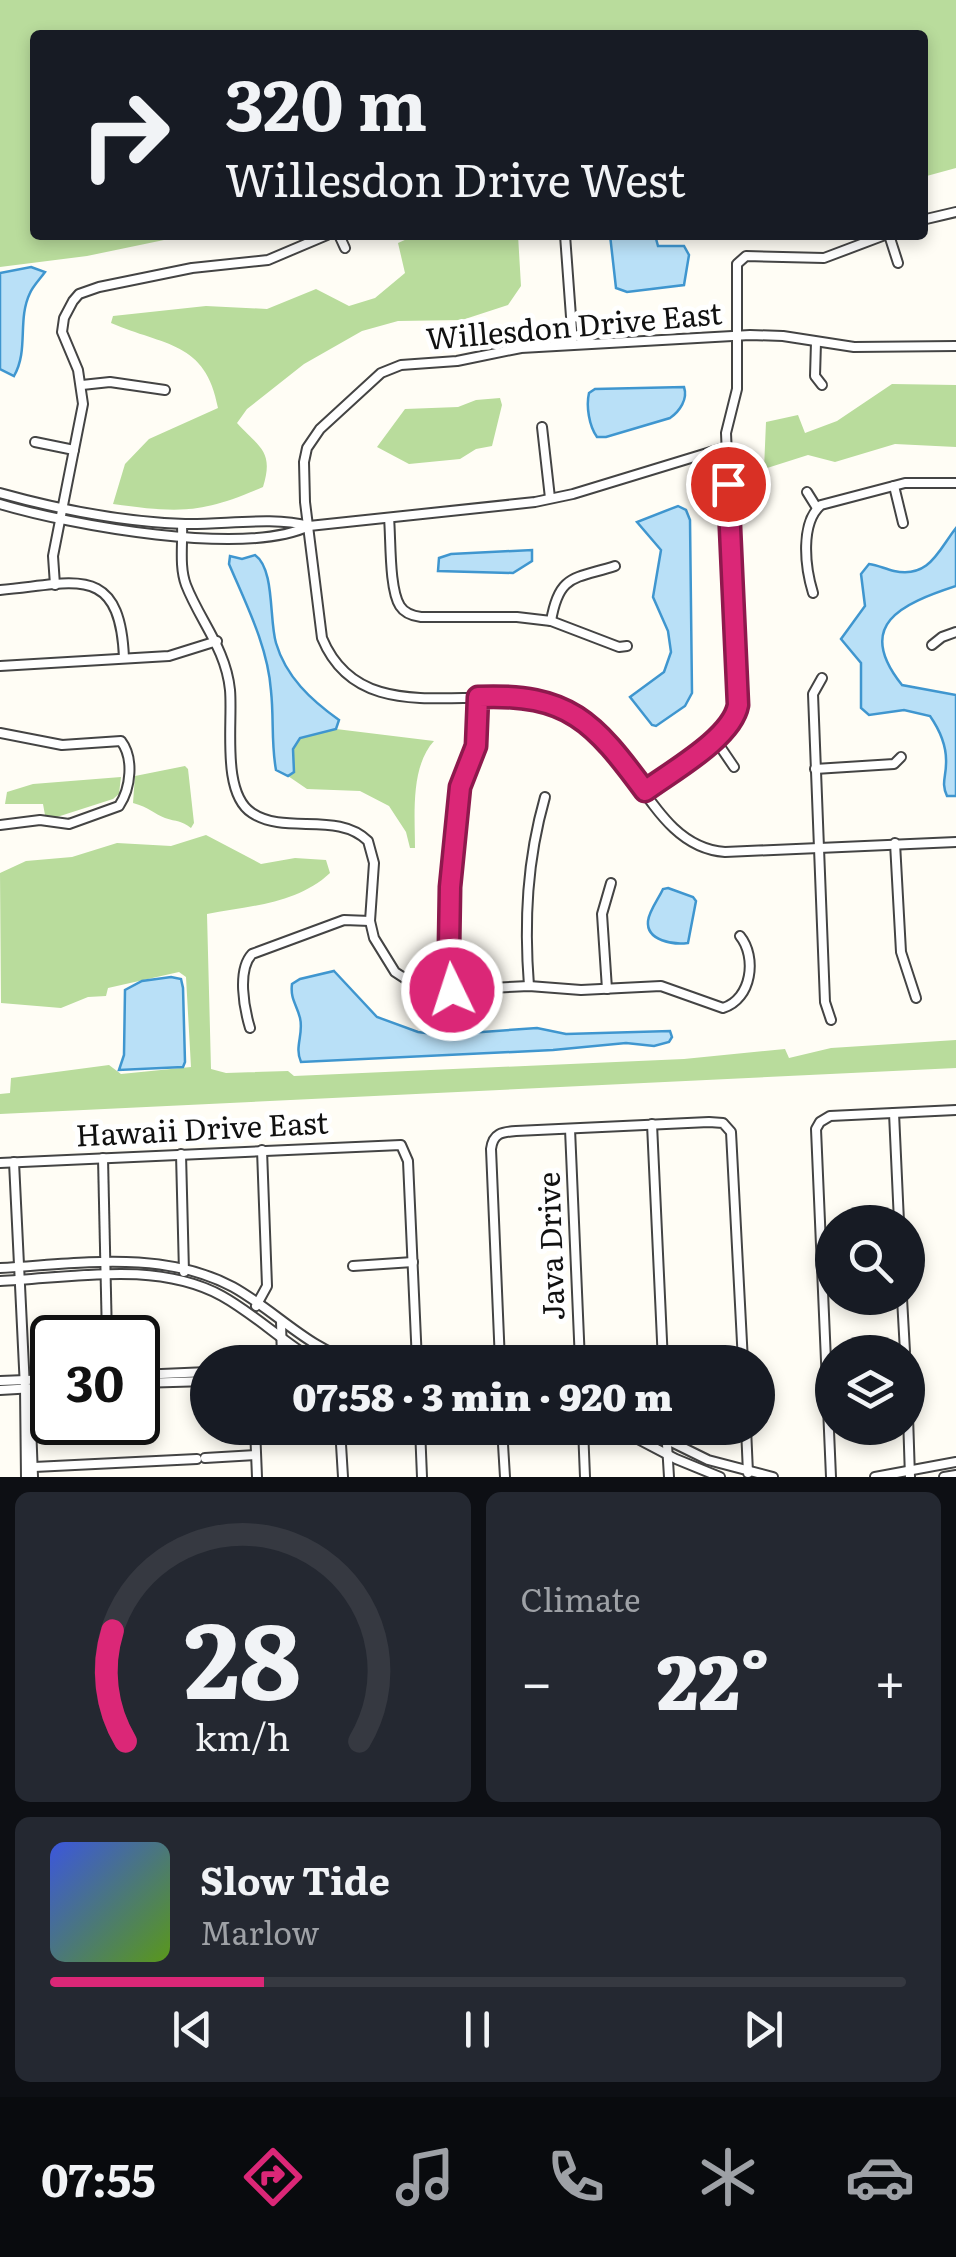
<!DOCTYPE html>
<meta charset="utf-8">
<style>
body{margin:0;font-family:Literata,serif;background:#242831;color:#f1f3f6;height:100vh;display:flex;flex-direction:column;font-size:38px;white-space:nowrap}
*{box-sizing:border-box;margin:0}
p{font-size:32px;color:#9ea1a6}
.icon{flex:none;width:55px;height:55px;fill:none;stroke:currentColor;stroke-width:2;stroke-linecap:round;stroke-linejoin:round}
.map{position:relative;height:1477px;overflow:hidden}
.side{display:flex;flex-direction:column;gap:15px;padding:15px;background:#0d0f14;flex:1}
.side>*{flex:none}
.banner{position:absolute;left:30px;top:30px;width:898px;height:210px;border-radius:10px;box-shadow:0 5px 15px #0003;background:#171b24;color:#f1f3f6;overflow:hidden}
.controls{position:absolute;left:815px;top:1205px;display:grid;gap:20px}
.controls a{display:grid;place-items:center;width:110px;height:110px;border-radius:50%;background:#171b24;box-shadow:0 5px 15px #0003;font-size:50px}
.speed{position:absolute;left:30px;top:1315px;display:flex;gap:20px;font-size:50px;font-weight:700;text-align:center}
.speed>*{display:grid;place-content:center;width:130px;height:130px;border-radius:50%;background:#171b24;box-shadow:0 5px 15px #0003;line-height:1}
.speed .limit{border:5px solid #111;border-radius:15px;background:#fff;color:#111}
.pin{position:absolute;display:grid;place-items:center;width:85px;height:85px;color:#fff;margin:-42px;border:5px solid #fff;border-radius:50%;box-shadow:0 2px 10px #0007}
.me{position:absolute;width:110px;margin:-55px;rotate:356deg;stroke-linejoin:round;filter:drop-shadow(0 0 8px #0008)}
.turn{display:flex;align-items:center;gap:35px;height:210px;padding:0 30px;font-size:45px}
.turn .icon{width:130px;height:130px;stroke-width:2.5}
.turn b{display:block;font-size:70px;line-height:85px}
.big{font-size:75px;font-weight:800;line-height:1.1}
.side .widget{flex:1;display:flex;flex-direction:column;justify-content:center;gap:15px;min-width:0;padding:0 35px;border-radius:15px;background:#242831}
.side .dial{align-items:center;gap:0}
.dial svg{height:260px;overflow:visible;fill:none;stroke:#363941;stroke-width:7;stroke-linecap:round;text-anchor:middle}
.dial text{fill:#f1f3f6;stroke:none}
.song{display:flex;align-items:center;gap:30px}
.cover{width:120px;height:120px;border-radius:15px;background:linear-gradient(135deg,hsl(230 70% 55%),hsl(90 70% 35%))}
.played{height:10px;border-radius:5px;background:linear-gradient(90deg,#db2777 25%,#363941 25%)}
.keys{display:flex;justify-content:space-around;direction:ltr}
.heat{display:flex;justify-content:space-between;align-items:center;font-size:55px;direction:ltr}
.side .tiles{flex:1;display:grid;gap:15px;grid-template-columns:1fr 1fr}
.widget:last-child{grid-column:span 2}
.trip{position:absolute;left:190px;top:1345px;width:585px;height:100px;border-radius:50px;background:#171b24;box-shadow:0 5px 15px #0003;font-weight:800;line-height:100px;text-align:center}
.dock{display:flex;height:160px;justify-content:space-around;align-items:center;background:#090b0e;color:#9ea1a6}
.dock .icon{width:70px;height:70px}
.dock .on{color:#db2777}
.dock b{font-size:45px;color:#f1f3f6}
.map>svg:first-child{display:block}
</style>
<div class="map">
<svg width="956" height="1477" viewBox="0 0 956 1477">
<rect width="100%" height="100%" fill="#fffdf5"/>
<g fill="#b9dc9c">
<path d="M 0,0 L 956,0 L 956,168 L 923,177 L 922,35 L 35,35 L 35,235 L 188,235 L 87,256 L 0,267 Z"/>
<path d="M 416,235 L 518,235 L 521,286 L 508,305 L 462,320 L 398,321 L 362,331 L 304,364 L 247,409 L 237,423 C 260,448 274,451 263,487 C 201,514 179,513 113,504 L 125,464 L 149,439 L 218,408 C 206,341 164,346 111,323 L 113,316 L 206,306 L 267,309 L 316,289 L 349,306 L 375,298 L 405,273 L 398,243 Z"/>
<path d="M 892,384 L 956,385 L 956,447 L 895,444 L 835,462 L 808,455 L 764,469 L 766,422 L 798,415 L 805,433 L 837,421 Z"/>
<path d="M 500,398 L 502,405 L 492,446 L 476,449 L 460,459 L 409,464 L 377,447 L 405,409 L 458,407 L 476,400 Z"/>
<path d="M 336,729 L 434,741 C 410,767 415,816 415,848 L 410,848 L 406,832 L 389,806 L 360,791 L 307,789 L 288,776 L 294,772 L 293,749 L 300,738 Z"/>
<path d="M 185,766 L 188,769 L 194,823 L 191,828 C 181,820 177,822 165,818 C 154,814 149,807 133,803 L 135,776 Z"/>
<path d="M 121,777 L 119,794 L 113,799 L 57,817 L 45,815 L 43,804 L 5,804 L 7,792 L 33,784 Z"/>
<path d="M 206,835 L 261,864 L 295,858 L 326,860 L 330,873 C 297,904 249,906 207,914 L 211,1069 L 226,1073 L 288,1071 L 294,1076 L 684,1059 L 785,1049 L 789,1058 L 831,1048 L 956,1040 L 956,1068 L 0,1114 L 0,1094 L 10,1093 L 11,1078 L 109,1065 L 121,1074 L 191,1067 L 186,977 L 179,972 L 108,988 L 106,996 L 88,997 L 61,1008 L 1,1003 L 0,873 L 26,861 L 72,857 L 117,843 L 171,846 Z"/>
</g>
<g fill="#b9e0f7" stroke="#3f96cf" stroke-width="2.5">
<path d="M 610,235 L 655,235 L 658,246 L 684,246 L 689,255 L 684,285 L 627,292 L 616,288 Z"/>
<path d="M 31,267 L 45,272 C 40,279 33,286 30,293 C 17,320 29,350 14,376 L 0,369 L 0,273 Z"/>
<path d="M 684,387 C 688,399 680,411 670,418 L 606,437 L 597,437 C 589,426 586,406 589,393 L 595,389 Z"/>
<path d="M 678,506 L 686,510 L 690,520 L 692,693 L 685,706 L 656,726 L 652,725 L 630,697 L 664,672 L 671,652 L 668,631 L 653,597 L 661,550 L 637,522 Z"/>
<path d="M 956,528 L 956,586 C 901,604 854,625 902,685 L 956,695 L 956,796 L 947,796 C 941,783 946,777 946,764 C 947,747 939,729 930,716 L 904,710 L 869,715 L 861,708 L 861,663 L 841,639 L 865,606 L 861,574 L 869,564 C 878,565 885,569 894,571 C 930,579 939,549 956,528 Z"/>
<path d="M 532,550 L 532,561 L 513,573 L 438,571 L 439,558 L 451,554 Z"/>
<path d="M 255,555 C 275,569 269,620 276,643 C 286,677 311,700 339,720 L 336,729 L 300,738 L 293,749 L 294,772 L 288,776 L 276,770 C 271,743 274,718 271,691 C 268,647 246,604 229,564 L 230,556 L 242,559 Z"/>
<path d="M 668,888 L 693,897 L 696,901 L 688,943 C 674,945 646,941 648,921 C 649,911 659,898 663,889 Z"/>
<path d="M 334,971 L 377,1017 L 418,1032 L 441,1035 L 537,1028 L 566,1034 L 670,1031 L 672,1037 L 669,1042 L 654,1046 L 626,1043 L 553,1050 L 301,1062 C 294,1047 304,1034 300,1018 C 297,1005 290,999 292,984 L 300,979 Z"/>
<path d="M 171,977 L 181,979 L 183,988 L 185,1062 L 183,1067 L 119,1070 L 124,1055 L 125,990 L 142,981 Z"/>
</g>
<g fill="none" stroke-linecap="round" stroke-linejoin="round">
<defs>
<g id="minor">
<path d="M 922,220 L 956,212"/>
<path d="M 339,235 L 345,248"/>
<path d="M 565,235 L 573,344"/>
<path d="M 889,235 L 898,263"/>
<path d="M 816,342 L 815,376 L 822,385"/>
<path d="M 956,346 L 854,347 L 783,336 L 750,335 L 521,348 L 457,361 L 401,365 L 381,373 L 320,429 L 307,448 L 304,462 L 305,502 L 322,638 C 363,737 482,676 564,709 C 633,737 649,847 725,852 L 956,842"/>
<path d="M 82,385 L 110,382 L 165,390"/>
<path d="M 542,427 L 550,498"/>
<path d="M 35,442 L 74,450"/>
<path d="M 894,486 L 903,523"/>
<path d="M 807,492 L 817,508"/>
<path d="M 0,493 C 61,510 122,522 185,524 C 223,525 273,516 309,526 L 535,502 L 573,494 L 727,447"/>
<path d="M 0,504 C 70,525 244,557 309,526"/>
<path d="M 389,518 C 391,539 389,589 400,606 C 405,614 413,616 421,617 L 517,617 L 551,621 L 619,647 L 627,646"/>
<path d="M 182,524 C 183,544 179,566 186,585 C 200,621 226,649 230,690 C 233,723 221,793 252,813 C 285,835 338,811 368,841 L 374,863 L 370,921 L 374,938 L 395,972 L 415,985 L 452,990 L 529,986 L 581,990 L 661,986 L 723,1008 C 752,999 757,957 740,936"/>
<path d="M 55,585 L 53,556 L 83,404 L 78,370 L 62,332 L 64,318 L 73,301 L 79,294 L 99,287 L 192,268 L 268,260 L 327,235"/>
<path d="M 0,590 C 73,584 120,561 124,658"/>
<path d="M 813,593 C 805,567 800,523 821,505 L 905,483 L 956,483"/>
<path d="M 551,621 C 559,574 574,579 615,566"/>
<path d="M 932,645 L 942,637 L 956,632"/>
<path d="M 0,666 L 169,656 L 217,641"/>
<path d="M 822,678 L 813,694 L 825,1002 L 831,1020"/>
<path d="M 0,733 L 62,745 L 121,741 C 134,758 131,788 119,806 L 69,824 L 40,820 L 0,825"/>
<path d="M 715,739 L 734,767"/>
<path d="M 815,769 L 894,764 L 901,757"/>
<path d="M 645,791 L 728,728 L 738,705 L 726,433 L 737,389 L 737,264 L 746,256 L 824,258 L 885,235"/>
<path d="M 895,843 L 901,952 L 916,998"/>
<path d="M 529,986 C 524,921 527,860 545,797"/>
<path d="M 607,989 L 602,914 L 611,883"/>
<path d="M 452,990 L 449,922 L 458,795 L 476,746 L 477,697"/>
<path d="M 250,1028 C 244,1008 237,970 252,954 L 344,920 L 370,921"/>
<path d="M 894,1113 L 899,1222"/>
<path d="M 652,1124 L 663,1362"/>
<path d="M 570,1129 L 580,1362"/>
<path d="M 181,1154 L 184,1272"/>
<path d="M 103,1158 L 107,1338"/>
<path d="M 14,1162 L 25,1388 L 26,1477"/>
<path d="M 0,1163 L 401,1145 L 408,1161 L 417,1362"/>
<path d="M 353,1266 L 413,1262"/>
<path d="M 0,1268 C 77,1264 162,1249 233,1287 C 276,1311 308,1349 356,1362"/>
<path d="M 0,1281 C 71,1278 156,1260 222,1296 C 256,1315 284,1343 317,1362"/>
<path d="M 902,1298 L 905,1352"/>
<path d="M 256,1306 L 267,1286 L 262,1150"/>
<path d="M 281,1321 L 282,1362"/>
<path d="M 359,1362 L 445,1359 L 489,1362"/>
<path d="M 500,1362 L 491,1149 C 493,1133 502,1132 516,1131 L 709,1122 L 723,1123 L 731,1132 L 743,1362"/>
<path d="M 138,1375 L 208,1372"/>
<path d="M 0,1381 L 52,1379"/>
<path d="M 138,1383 L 208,1381"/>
<path d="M 25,1388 L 30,1398 L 33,1477"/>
<path d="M 0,1390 L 52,1387"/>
<path d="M 908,1416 L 910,1477"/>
<path d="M 255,1428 L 257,1477"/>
<path d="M 340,1428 L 343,1477"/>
<path d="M 420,1428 L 422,1477"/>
<path d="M 502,1428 L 505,1477"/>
<path d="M 583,1428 L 585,1477"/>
<path d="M 617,1428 L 676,1459 L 720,1477"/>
<path d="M 643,1428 L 708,1460 L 773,1477"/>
<path d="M 666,1428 L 669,1477"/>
<path d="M 746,1428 L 748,1473"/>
<path d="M 205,1458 L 256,1455"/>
<path d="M 34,1467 L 197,1459"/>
<path d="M 831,1477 L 816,1129 L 820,1122 L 830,1116 L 956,1110"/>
<path d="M 875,1477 L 956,1462"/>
<path d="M 944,1477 L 956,1475"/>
</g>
</defs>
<use href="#minor" stroke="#444" stroke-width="12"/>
<use href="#minor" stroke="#fff" stroke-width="8"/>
</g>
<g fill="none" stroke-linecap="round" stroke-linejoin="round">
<defs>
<path id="route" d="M 452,990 L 449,948 L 450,887 L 460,787 L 476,746 L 478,697 C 569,693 594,722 645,791 C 672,771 732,738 738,705 L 728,484"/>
</defs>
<use href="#route" stroke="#8e194d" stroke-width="25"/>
<use href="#route" stroke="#db2777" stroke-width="18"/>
</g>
<g text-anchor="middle" stroke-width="10" stroke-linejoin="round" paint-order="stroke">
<g font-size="30" fill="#111" stroke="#fff">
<text transform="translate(574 327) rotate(-5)" y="10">Willesdon Drive East</text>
<text transform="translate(202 1130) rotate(-3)" y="10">Hawaii Drive East</text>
<text transform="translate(552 1246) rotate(-92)" y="10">Java Drive</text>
</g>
</g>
</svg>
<div class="controls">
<a><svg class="icon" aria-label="search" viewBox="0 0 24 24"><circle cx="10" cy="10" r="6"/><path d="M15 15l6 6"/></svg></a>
<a><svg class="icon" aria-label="layers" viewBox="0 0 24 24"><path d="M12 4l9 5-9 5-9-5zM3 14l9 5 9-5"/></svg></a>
</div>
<div class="speed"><div class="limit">30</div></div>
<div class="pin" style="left:728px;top:484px;background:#d93025"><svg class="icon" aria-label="arrive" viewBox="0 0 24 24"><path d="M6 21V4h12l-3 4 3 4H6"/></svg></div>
<svg class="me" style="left:452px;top:990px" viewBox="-20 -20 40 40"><circle r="17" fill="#db2777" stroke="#fff" stroke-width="3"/><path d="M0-11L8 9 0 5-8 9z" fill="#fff"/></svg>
<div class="trip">07:58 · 3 min · 920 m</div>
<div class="banner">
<div class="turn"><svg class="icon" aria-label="right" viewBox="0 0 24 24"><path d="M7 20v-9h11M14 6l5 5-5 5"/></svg><div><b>320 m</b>Willesdon Drive West</div></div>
</div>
</div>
<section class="side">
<div class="tiles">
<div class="widget dial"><svg viewBox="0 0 100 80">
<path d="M14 69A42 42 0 1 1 86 69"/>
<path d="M14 69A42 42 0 0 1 10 35" stroke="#db2777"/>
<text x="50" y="56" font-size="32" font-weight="700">28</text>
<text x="50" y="72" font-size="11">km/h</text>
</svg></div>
<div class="widget"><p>Climate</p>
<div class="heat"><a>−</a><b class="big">22°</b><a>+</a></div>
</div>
<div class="widget">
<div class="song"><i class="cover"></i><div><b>Slow Tide</b><p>Marlow</p></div></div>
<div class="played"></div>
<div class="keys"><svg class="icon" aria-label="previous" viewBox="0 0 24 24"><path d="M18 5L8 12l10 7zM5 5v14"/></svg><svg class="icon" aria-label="pause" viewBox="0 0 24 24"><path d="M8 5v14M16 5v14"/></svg><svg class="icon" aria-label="next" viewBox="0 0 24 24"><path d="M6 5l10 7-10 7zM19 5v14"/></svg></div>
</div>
</div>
</section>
<nav class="dock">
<b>07:55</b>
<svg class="icon on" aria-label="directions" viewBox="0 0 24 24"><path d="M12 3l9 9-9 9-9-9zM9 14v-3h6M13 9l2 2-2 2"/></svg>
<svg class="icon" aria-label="music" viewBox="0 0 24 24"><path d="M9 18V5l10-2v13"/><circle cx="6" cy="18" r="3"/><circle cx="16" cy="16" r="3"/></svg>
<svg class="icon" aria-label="phone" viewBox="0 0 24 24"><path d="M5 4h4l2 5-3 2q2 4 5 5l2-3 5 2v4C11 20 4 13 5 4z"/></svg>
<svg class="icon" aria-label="climate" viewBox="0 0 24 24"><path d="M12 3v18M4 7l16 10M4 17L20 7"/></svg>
<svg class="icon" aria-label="car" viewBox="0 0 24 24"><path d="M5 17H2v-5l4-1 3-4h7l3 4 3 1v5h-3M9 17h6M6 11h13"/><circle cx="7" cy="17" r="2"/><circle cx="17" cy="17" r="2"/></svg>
</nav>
